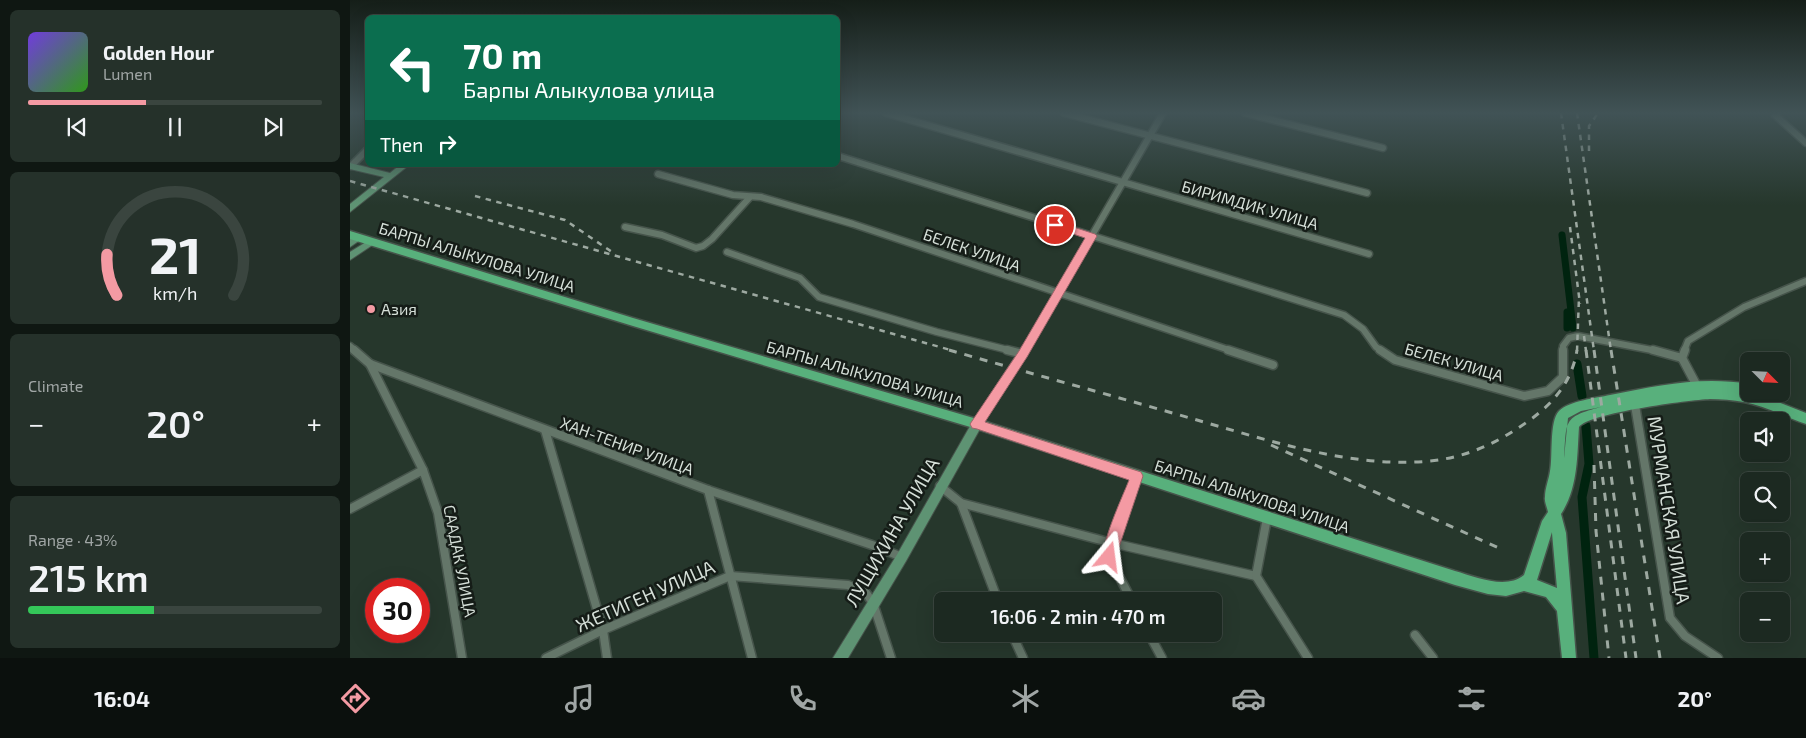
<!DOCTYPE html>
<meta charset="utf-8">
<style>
body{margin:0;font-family:"Exo 2",sans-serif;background:#25312a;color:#f1f3f6;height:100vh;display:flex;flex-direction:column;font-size:19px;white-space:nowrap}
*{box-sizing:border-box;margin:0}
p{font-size:16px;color:#a0a6a5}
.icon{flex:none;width:28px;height:28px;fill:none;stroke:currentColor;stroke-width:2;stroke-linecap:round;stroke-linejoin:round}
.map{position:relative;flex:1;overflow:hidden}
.sheet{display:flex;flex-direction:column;gap:10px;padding:10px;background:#0f1712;width:350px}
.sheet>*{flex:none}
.banner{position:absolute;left:15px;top:15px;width:475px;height:152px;border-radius:8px;box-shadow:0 5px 20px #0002,0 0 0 1px #3a453f;background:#0b6e4f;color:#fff;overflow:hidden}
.needle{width:32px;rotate:114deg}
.tools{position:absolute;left:1390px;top:352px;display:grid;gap:10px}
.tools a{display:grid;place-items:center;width:50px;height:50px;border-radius:8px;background:#1c2921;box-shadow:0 5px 20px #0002,0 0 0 1px #3a453f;font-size:25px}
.speed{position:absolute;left:15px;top:578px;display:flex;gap:10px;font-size:25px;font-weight:700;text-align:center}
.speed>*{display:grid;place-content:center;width:65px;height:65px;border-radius:50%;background:#1c2921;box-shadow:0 5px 20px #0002,0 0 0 1px #3a453f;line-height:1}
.speed .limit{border:8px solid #d22;background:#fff;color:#111}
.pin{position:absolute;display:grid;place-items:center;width:42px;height:42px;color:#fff;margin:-21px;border:2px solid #fff;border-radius:50%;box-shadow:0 1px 5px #0007}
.me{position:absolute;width:55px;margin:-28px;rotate:16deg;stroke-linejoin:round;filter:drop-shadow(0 0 4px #0008)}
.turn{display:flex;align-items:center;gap:18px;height:105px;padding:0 15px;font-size:22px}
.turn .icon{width:65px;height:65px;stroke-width:2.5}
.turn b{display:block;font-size:35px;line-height:42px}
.then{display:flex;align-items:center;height:48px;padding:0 15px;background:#0003;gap:10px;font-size:19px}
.big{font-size:38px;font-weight:600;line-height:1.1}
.sheet .widget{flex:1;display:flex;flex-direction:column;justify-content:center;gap:8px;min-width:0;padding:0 18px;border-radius:8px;background:#25312a}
.sheet .dial{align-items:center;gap:0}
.dial svg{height:130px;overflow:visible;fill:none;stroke:#3a453f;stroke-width:7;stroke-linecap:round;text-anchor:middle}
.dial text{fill:#f1f3f6;stroke:none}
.song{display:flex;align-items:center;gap:15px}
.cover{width:60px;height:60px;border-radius:8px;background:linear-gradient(135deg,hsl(260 70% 55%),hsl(110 70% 35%))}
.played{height:5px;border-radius:2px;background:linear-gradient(90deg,#f49aa3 40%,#3a453f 40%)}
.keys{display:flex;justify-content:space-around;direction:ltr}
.heat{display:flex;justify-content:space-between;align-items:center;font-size:28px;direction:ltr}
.charge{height:8px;border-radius:4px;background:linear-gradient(90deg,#34c759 43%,#3a453f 0)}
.trip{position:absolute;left:584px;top:592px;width:288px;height:50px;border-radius:8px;background:#1c2921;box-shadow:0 5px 20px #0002,0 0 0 1px #3a453f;font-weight:600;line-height:50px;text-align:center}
.tab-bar{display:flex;height:80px;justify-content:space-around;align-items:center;background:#0b100d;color:#a0a6a5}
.tab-bar .icon{width:35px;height:35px}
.tab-bar .selected{color:#f49aa3}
.tab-bar b{font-size:22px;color:#f1f3f6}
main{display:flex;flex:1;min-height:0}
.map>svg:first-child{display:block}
</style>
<main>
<section class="sheet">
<div class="widget">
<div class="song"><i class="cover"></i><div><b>Golden Hour</b><p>Lumen</p></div></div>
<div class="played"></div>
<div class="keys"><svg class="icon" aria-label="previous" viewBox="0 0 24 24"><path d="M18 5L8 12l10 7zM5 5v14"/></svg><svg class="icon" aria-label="pause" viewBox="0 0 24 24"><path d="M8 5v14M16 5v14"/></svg><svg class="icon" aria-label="next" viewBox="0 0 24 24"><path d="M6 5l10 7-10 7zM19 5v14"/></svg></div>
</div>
<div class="widget dial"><svg viewBox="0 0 100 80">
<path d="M14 69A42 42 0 1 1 86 69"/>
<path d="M14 69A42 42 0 0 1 8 44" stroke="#f49aa3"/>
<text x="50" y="56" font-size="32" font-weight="700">21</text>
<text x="50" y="72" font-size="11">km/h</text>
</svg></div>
<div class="widget"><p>Climate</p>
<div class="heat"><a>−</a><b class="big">20°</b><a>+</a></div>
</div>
<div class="widget"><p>Range · 43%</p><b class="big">215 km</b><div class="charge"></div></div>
</section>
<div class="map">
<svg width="1456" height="658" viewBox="0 0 1456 658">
<rect width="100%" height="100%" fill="#26372c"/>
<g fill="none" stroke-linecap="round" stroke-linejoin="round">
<g stroke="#00230f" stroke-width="7">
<path d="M 1212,235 L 1223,328"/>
<path d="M 1217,312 L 1217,328"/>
</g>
<g stroke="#00230f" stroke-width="9">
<path d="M 1227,364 L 1232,396"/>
<path d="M 1236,426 L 1239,464 L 1232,497 L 1244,658"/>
</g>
<defs>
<g id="street-far1">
<path d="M 536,113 L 1019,254"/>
<path d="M 714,113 L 1017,193"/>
<path d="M 895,113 L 1033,148"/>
<path d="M 1428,113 L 1425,115 L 1456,143"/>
<path d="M 488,156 L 994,315 L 1013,329 L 1026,347 L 1032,351"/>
<path d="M 1,166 L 18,149"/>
<path d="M 308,174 L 383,195 L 411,197 L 503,224 L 882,351"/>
<path d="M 275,227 L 312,235 L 346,248 L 353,246 L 362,239 L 400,197"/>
<path d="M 377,252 L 450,278 L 469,297 L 587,332 L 662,351"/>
<path d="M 0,346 L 6,351"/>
<path d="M 675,351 L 813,113"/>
<path d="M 1213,351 L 1213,346 L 1219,338 L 1228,336 L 1307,351"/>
<path d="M 1334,351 L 1338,341 L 1394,307 L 1456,281"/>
</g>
<g id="street">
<path d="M 4,350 L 20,364 L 358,490 L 522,545 L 552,557"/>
<path d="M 657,350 L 673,354"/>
<path d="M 878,350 L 923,365"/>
<path d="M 1030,350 L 1045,360 L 1174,396 L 1198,391 L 1213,377 L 1213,350"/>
<path d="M 1303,350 L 1332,358"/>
<path d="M 1332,358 L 1335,350"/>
<path d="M 1332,358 L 1348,388"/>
<path d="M 20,364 L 73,470 L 88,513 L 112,658"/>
<path d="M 1285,405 L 1320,618 L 1335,636 L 1368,658"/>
<path d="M 627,424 L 675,350"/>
<path d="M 195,430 L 253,630 L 257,658"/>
<path d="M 590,486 L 611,503 L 648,601"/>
<path d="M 358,490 L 402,658"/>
<path d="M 611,503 L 762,543 L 906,576"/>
<path d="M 0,509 L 73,470"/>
<path d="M 917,518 L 906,576 L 958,658"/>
<path d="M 782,601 L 759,557 L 762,543 L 787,476"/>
<path d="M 662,634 L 673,658"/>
<path d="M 799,634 L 812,658"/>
<path d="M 1065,635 L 1083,658"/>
<path d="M 196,658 L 253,630 L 380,576 L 498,585 L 516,593 L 523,603 L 541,658"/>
</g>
<g id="secondary">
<path d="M 0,163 L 40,173 L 50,165 L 59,165 L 0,212 L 0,204 L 34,177 L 0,169 Z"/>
<path d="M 8,235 L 11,236 L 13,238 L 0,247 L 0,239 Z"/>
<path d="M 21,239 L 24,240 L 26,242 L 24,244 L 0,260 L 0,252 Z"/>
<path d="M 627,419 L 631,421 L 632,424 L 631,427 L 556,561 L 498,658 L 483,658 L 548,553 L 623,421 Z"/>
</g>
<path id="primary" d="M 0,231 L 283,318 L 627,419 L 1105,571 C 1126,577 1156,590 1174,575 L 1192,521 L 1198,512 C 1197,507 1194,501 1195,497 C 1195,488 1199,479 1200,471 C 1203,457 1199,421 1209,411 C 1219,401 1246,398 1260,395 C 1307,386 1350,376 1399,384 L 1399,394 L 1415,397 L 1456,413 L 1456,424 C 1435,417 1416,406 1394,402 C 1383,400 1371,399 1360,399 C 1339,400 1239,413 1229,427 C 1227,457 1228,488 1211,514 L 1216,533 L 1226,658 L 1212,658 L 1207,611 L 1196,597 L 1174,591 L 1156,596 L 1138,594 L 1105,585 L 627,429 L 283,326 L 0,239 ZM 1251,407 C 1212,417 1217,421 1214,458 L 1218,418 L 1231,411 ZM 1202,532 L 1202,533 L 1207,588 L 1187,580 Z"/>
</defs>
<use href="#street-far1" stroke="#46544b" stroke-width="9"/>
<use href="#street" stroke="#46544b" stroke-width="11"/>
<use href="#secondary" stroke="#46544b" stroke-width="2"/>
<use href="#primary" stroke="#46544b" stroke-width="3"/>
<use href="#street-far1" stroke="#647669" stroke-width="6"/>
<use href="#street" stroke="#647669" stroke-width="8"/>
<use href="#secondary" fill="#5e9373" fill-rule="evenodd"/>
<use href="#primary" fill="#58b07c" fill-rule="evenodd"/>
<g stroke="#9da9a1" stroke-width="2.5" stroke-dasharray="5.5 5.5" stroke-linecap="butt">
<path d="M 1211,113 L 1244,351"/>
<path d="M 1227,113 L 1261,351"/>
<path d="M 1239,151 L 1239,126 L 1248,113"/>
<path d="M 0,181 L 604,351"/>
<path d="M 125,196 L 215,220 L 262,252"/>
<path d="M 1220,227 L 1230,304"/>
<path d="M 1234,336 L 1236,351"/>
<path d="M 1227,351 L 1229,297"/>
</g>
<g stroke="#9da9a1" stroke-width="3" stroke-dasharray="8 8" stroke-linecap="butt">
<path d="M 599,350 C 679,373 760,395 840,418 C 914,439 1002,469 1080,461 C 1118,457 1147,443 1177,422 C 1203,404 1222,382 1227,350"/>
<path d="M 1236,350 L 1276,658"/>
<path d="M 1244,350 L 1286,658"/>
<path d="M 1261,350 L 1310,658"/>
<path d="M 921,445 L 1151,549"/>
<path d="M 1244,465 L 1246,531 L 1259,658"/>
</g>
</g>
<linearGradient id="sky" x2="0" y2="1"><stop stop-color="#151e18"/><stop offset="0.55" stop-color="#415356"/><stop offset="1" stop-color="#415356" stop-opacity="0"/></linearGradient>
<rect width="1456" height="205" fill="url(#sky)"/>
<path fill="#f49aa3" stroke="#9f646a" d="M 705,221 L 745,234 L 747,236 L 677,357 L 635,422 L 791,472 L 793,476 L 764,562 L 759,564 L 754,562 C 748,548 773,496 779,480 L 627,429 L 622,428 L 620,424 L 669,351 L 735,238 L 702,227 L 700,225 Z"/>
<circle fill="#f49aa3" stroke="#151c17" stroke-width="2" cx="21" cy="309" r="5"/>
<g text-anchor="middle" stroke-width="5" stroke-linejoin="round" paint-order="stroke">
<g font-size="16" fill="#d5dfd8" stroke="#151c17">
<text transform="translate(900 205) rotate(16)" y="6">БИРИМДИК УЛИЦА</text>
<text transform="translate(622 250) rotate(19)" y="6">БЕЛЕК УЛИЦА</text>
<text transform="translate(127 257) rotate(17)" y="6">БАРПЫ АЛЫКУЛОВА УЛИЦА</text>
<text transform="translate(1104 362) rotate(16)" y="6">БЕЛЕК УЛИЦА</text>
<text transform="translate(515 374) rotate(16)" y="6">БАРПЫ АЛЫКУЛОВА УЛИЦА</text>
<text transform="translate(277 446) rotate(20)" y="6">ХАН-ТЕНИР УЛИЦА</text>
<text transform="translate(902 496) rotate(18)" y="6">БАРПЫ АЛЫКУЛОВА УЛИЦА</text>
<text transform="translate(110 561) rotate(79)" y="6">СААДАК УЛИЦА</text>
</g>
<g font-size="16" fill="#d5dfd8" stroke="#151c17" text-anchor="start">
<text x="31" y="315">Азия</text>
</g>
<g font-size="19" fill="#d5dfd8" stroke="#151c17">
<text transform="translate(1319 510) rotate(81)" y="7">МУРМАНСКАЯ УЛИЦА</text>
<text transform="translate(542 532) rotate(-60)" y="7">ЛУЩИХИНА УЛИЦА</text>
<text transform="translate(295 596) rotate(-24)" y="7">ЖЕТИГЕН УЛИЦА</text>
</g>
</g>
</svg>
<div class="tools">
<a><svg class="needle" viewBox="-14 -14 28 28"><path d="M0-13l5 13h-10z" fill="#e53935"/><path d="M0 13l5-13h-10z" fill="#a0a6a5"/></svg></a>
<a><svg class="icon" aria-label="sound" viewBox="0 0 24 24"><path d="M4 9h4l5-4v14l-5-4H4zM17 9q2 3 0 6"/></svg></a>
<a><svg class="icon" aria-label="search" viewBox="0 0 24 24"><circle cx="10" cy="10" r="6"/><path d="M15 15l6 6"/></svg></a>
<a>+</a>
<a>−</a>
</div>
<div class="speed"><div class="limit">30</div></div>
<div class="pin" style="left:705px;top:225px;background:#d93025"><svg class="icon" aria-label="arrive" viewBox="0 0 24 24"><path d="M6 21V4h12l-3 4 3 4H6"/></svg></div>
<svg class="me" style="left:759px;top:557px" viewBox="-20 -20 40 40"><path d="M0-17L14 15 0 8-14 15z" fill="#f49aa3" stroke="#fff" stroke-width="4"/></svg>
<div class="trip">16:06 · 2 min · 470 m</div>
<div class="banner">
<div class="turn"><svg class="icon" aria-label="left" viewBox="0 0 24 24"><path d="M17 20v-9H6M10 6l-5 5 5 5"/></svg><div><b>70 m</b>Барпы Алыкулова улица</div></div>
<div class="then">Then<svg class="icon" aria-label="right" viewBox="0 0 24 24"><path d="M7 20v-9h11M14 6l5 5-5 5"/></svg></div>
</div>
</div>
</main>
<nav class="tab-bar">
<b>16:04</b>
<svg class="icon selected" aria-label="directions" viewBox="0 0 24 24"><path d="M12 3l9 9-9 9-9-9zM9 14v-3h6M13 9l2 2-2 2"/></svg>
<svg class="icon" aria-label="music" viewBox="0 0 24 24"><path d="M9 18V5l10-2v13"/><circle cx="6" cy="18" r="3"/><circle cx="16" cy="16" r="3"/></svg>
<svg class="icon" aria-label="phone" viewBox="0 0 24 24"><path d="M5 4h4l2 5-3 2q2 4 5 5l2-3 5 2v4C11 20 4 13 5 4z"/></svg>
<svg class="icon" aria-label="climate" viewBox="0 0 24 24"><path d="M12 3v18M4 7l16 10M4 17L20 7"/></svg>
<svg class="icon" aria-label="car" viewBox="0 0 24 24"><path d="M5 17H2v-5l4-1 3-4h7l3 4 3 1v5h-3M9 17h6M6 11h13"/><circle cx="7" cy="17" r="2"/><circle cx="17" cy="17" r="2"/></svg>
<svg class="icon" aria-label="filters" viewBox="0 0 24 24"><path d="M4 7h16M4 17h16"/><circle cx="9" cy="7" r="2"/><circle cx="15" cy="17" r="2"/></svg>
<b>20°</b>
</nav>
